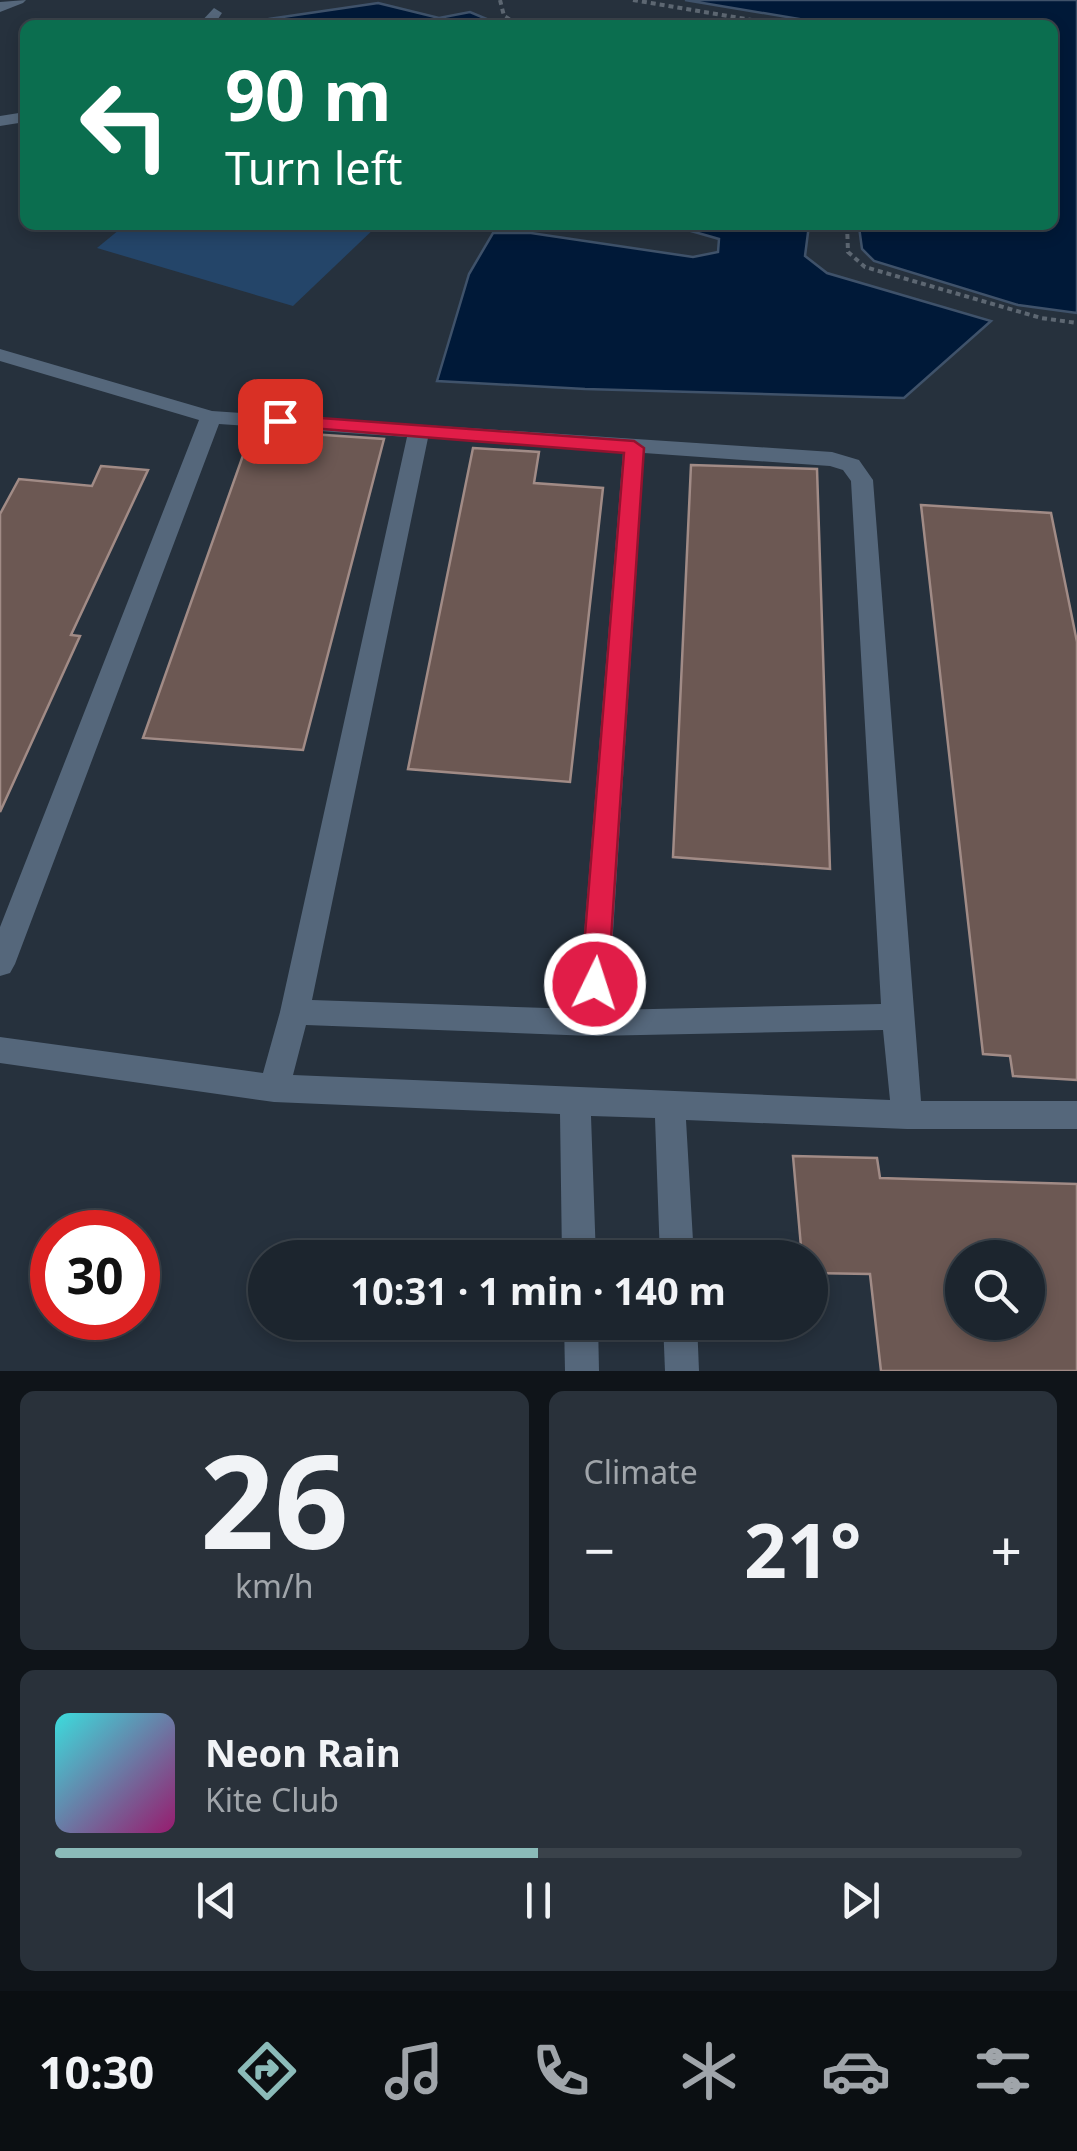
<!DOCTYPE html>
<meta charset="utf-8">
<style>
body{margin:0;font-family:"Noto Sans",sans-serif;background:#29313a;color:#f1f3f6;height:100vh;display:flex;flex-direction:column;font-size:38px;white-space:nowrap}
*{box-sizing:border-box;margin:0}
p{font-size:32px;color:#a0a5aa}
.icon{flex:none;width:55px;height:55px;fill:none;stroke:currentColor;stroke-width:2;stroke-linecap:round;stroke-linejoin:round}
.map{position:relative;height:1371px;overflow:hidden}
.side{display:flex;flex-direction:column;gap:20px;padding:20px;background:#0f1419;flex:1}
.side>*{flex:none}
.banner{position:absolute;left:20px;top:20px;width:1038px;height:210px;border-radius:15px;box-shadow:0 5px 15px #0003,0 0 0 2px #3a424a;background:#0b6e4f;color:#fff;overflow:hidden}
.tools{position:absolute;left:945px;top:1240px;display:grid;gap:20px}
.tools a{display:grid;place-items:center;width:100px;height:100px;border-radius:50%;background:#1c252e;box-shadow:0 5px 15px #0003,0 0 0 2px #3a424a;font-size:50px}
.speed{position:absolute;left:30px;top:1210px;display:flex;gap:20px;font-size:50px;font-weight:700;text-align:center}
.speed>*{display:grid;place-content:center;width:130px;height:130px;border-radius:50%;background:#1c252e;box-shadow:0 5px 15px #0003,0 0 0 2px #3a424a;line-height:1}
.speed .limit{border:15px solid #d22;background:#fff;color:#111}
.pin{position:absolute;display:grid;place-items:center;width:85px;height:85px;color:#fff;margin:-42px;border-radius:20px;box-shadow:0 5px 15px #0006}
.me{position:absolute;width:110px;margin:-55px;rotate:4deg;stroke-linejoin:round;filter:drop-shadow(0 0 8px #0008)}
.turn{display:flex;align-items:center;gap:35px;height:210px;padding:0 40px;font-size:45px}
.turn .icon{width:130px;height:130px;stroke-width:2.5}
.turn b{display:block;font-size:70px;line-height:85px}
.big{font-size:75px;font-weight:700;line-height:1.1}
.side .widget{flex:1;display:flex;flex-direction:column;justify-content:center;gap:15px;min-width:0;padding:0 35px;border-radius:15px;background:#29313a}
.side .dial{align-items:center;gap:0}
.dial b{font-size:130px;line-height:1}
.song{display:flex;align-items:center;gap:30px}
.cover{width:120px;height:120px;border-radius:15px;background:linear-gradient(135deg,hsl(180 70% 55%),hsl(320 70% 35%))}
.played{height:10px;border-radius:5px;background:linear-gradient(90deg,#8bbbb9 50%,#3a424a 50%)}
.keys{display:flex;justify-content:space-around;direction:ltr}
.heat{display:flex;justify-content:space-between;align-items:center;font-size:55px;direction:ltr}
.side .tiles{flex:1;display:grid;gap:20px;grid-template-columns:1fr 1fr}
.widget:last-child{grid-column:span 2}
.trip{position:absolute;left:248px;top:1240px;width:580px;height:100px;border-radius:50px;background:#1c252e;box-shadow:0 5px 15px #0003,0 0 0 2px #3a424a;font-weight:700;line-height:100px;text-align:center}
.tabs{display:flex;height:160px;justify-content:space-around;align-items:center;background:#0b0f12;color:#a0a5aa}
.tabs .icon{width:70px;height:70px}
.tabs .on{color:#8bbbb9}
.tabs b{font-size:45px;color:#f1f3f6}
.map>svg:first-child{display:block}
</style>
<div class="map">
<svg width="1077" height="1371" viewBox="0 0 1077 1371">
<rect width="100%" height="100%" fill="#26313d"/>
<path fill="#244569" d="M 125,225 L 378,225 L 293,306 L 97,248 Z"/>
<g fill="#001938" stroke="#3f526a" stroke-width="2.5">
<path d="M 685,0 L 1077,0 L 1077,313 L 1018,305 L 874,261 L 862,249 L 859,227 L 1052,225 L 1052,25 L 835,25 Z"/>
<path d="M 378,3 L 439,18 L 470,12 L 501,25 L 262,25 L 269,19 Z"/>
<path d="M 670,225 L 809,225 L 805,256 L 827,273 L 991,321 L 904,398 L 585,389 L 437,381 L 469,274 L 493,233 L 531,233 L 693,257 L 718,252 L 719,239 Z"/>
</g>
<g fill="#6c5853" stroke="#a18b86" stroke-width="2.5" fill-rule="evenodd">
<path d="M 252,430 L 384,439 L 303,750 L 143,738 Z"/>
<path d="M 473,448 L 539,452 L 534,483 L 603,488 L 570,782 L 408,769 Z"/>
<path d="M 691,465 L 817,469 L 830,869 L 673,857 Z"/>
<path d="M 101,466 L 148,470 L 71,635 L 80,636 L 0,812 L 0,514 L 19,479 L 92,486 Z"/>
<path d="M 921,505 L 1051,513 L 1077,642 L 1077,1080 L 1013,1076 L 1010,1056 L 983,1054 Z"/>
<path d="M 793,1156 L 877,1158 L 880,1178 L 1077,1184 L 1077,1371 L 881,1371 L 870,1274 L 810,1273 L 810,1258 L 802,1258 ZM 962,1258 L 1028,1258 L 1028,1322 L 962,1322 Z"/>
</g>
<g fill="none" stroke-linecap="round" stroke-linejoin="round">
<g stroke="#5d6772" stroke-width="4" stroke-dasharray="5 4" stroke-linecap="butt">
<path d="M 500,0 L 504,16 L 519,25"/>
<path d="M 633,0 L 781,25"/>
<path d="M 847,225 L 848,252 L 865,267 L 1041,318 L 1077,323"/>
</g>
<g fill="#55677b" fill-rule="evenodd">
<path d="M 26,0 L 23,3 L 0,12 L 0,2 Z"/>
<path d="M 214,8 L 222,13 L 214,25 L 198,25 Z"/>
<path d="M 25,112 L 25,122 L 0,126 L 0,116 Z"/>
<path d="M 0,349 L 212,411 L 832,452 L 859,460 L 873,480 L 921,1101 L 1077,1101 L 1077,1129 L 907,1129 L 686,1120 L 694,1258 L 660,1258 L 655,1118 L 591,1116 L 596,1258 L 562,1258 L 560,1114 L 274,1102 L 0,1063 L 0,1037 L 263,1073 L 280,1012 L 407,437 L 219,424 L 15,964 L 10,973 L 0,976 L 0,927 L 199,420 L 0,361 ZM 428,438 L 623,452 L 578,1009 L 312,1000 ZM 644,453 L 830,466 L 843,470 L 851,481 L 881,1004 L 608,1010 ZM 306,1025 L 592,1036 L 883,1030 L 890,1100 L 293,1075 Z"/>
<path d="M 564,1322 L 598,1322 L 599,1371 L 565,1371 Z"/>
<path d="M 663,1322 L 697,1322 L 699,1371 L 665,1371 Z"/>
</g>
</g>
<path fill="#e11d48" stroke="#92132f" stroke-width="2.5" d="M 280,415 L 634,441 L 644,448 L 608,984 L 604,992 L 595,996 L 585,992 L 581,984 L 624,453 L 273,425 L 270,421 Z"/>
</svg>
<div class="tools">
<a><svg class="icon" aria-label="search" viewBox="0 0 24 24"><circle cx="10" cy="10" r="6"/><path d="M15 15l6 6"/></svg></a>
</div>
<div class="speed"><div class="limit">30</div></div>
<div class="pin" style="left:280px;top:421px;background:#d93025"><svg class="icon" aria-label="arrive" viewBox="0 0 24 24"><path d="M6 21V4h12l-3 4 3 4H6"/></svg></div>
<svg class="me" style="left:595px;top:984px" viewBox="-20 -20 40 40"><circle r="17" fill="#e11d48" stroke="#fff" stroke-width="3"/><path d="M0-11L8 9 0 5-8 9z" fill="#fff"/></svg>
<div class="trip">10:31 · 1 min · 140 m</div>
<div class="banner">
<div class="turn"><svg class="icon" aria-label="left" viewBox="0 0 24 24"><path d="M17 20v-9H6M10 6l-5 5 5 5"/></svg><div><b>90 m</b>Turn left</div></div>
</div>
</div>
<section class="side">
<div class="tiles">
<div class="widget dial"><b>26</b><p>km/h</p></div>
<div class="widget"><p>Climate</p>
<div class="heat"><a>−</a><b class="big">21°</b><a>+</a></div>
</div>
<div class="widget">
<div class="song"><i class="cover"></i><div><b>Neon Rain</b><p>Kite Club</p></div></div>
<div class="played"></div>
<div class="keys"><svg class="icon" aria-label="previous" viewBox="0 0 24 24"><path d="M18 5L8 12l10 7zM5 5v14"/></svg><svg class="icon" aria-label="pause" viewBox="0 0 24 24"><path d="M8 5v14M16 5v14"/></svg><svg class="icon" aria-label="next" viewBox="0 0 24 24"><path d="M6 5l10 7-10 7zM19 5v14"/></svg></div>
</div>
</div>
</section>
<nav class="tabs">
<b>10:30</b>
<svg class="icon on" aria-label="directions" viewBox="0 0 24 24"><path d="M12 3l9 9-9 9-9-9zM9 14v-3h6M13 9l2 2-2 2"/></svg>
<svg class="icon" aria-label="music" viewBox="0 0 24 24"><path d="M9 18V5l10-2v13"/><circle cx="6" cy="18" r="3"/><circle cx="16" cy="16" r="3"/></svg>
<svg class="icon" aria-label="phone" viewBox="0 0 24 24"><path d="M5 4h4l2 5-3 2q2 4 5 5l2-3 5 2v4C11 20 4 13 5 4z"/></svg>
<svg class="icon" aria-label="climate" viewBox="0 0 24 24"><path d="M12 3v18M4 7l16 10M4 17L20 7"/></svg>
<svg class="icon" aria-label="car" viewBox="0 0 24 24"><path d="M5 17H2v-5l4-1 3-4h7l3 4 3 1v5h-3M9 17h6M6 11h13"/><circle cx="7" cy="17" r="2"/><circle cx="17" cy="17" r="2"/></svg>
<svg class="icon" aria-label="filters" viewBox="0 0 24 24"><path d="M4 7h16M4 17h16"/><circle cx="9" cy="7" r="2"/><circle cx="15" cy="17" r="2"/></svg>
</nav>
